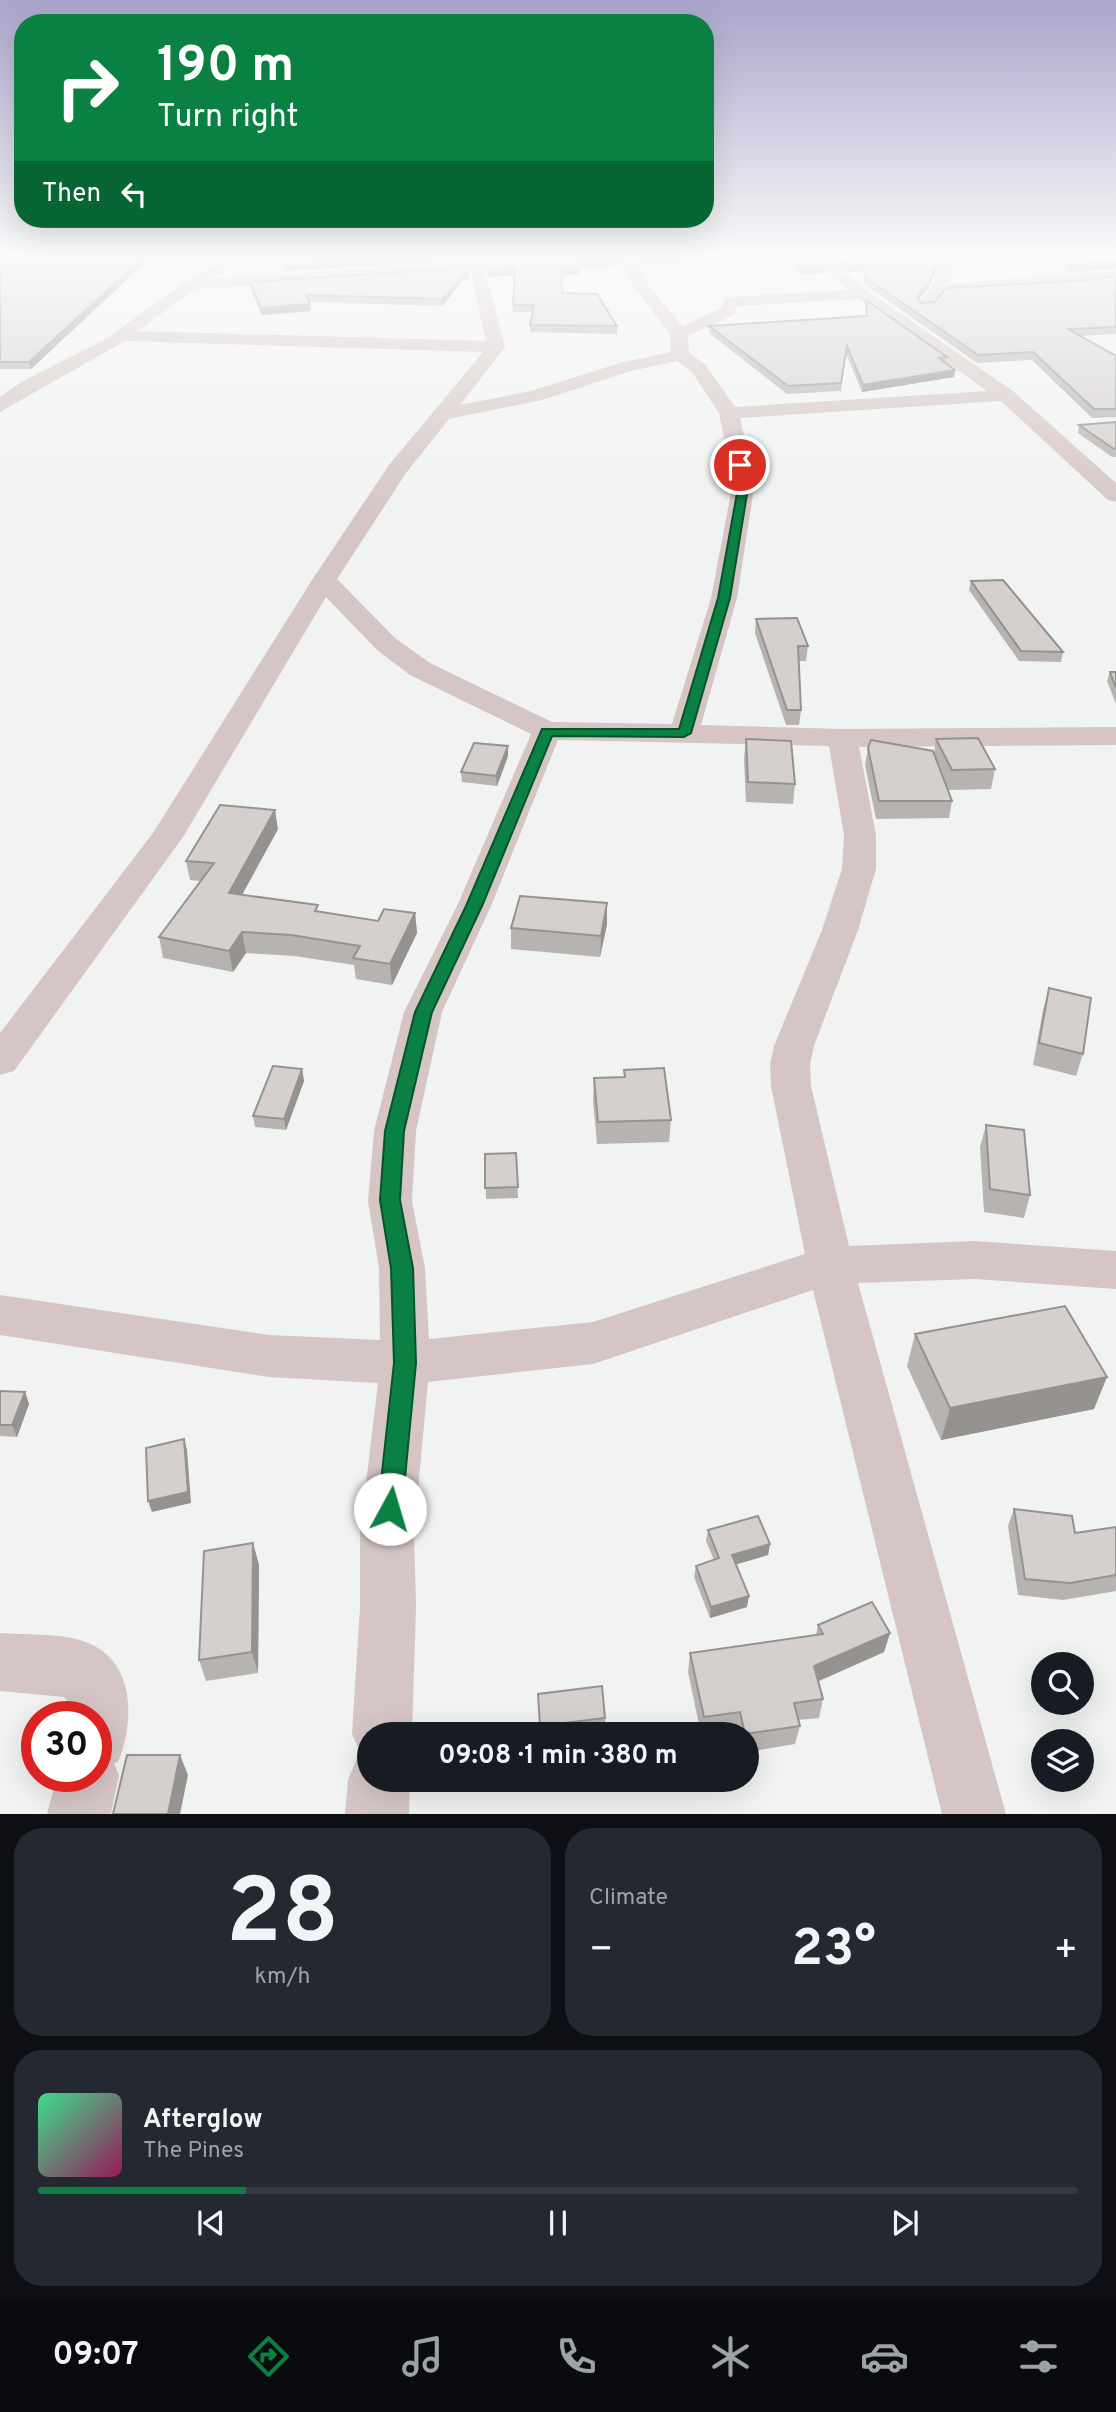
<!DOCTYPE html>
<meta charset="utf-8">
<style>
body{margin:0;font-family:Overpass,sans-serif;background:#242831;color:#f1f3f6;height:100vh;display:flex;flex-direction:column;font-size:26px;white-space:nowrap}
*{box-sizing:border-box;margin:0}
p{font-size:23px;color:#9ea1a6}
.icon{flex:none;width:38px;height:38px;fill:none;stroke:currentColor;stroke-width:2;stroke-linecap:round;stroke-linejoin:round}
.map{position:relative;height:1814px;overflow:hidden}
.sheet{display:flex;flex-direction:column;gap:14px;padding:14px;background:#0d0f14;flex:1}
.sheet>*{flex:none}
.hud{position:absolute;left:14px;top:14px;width:700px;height:214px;border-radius:28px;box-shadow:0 7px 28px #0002;background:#0b8043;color:#fff;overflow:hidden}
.buttons{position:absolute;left:1031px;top:1652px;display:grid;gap:14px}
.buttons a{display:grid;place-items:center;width:63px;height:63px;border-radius:50%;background:#171b24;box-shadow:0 7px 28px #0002;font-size:35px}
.speed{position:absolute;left:21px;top:1701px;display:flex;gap:14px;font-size:35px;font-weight:700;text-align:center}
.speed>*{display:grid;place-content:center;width:91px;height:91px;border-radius:50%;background:#171b24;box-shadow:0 7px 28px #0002;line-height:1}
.speed .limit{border:10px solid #d22;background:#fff;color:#111}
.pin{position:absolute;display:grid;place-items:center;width:60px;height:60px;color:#fff;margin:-30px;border:4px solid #fff;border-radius:50%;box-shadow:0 2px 7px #0007}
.me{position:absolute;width:77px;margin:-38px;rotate:6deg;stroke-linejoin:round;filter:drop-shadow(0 0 5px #0008)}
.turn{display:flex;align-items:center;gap:24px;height:147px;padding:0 28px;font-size:32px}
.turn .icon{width:91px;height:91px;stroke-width:2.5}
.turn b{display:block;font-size:49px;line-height:60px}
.then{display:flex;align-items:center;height:66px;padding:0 28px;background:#0003;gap:14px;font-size:26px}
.big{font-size:52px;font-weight:700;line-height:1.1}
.sheet .card{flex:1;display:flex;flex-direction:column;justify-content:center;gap:10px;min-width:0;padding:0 24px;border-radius:28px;background:#242831}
.sheet .dial{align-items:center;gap:0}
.dial b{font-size:91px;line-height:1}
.song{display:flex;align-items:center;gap:21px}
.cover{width:84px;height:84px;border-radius:10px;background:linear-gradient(135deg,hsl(150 70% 55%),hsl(330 70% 35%))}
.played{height:7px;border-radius:4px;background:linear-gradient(90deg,#0b8043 20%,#363941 20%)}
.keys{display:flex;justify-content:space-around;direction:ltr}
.heat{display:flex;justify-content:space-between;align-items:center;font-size:38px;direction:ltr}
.sheet .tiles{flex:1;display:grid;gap:14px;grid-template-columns:1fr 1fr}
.card:last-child{grid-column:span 2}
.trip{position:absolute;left:357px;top:1722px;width:402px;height:70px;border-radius:35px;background:#171b24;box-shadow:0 7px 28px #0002;font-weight:700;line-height:70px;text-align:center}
.tab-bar{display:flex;height:112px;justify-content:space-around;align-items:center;background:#090b0e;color:#9ea1a6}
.tab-bar .icon{width:49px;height:49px}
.tab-bar .on{color:#0b8043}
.tab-bar b{font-size:32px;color:#f1f3f6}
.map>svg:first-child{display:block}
</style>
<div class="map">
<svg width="1116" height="1814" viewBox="0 0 1116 1814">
<rect width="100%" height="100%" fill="#f1f3f2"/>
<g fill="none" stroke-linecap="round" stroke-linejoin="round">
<g fill="#d5c6c5" fill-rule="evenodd">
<path d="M 229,256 L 246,256 L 211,279 L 468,262 L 467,256 L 481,256 L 505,347 L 460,405 L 531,391 L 620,363 L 671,352 L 670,334 L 634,287 L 620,256 L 634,256 L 649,286 L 682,326 L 720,309 L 724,299 L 730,297 L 848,290 L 808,256 L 824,256 L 868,291 L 1013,391 L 1116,483 L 1116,502 L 1108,500 L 1001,401 L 740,418 L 755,482 L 737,598 L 701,725 L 842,729 L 1116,727 L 1116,745 L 859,747 L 876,835 L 876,869 L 858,930 L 814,1046 L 810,1064 L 811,1086 L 849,1246 L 975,1241 L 1116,1251 L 1116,1289 L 975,1279 L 858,1283 L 1006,1814 L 942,1814 L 813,1290 L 593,1364 L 428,1382 L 414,1533 L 416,1607 L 412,1734 L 369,1734 L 369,1780 L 410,1780 L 409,1814 L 345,1814 L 348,1780 L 357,1758 L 362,1756 L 352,1734 L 360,1607 L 360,1533 L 378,1383 L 269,1377 L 0,1335 L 0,1295 L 269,1335 L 380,1340 L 379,1268 L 368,1201 L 374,1131 L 404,1012 L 457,906 L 531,734 L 410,675 L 377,650 L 326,597 L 183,837 L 14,1071 L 0,1075 L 0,1033 L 153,833 L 312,580 L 389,465 L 483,352 L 125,341 L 0,412 L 0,397 L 23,381 L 104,340 L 185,282 ZM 470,271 L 486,341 L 138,331 L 194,289 ZM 859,299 L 987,391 L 735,407 L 705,364 L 689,353 L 688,336 L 734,315 L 737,306 ZM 677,361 L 692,372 L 719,413 L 733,482 L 711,598 L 672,724 L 552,722 L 430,663 L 395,638 L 337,579 L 406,473 L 449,419 L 542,400 L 631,371 ZM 558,740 L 829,746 L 844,835 L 842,869 L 822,930 L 774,1046 L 770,1064 L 771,1086 L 805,1254 L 593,1322 L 429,1339 L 425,1268 L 412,1201 L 416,1131 L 442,1012 L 491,906 Z"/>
<path d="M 945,256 L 959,256 L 948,284 L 1116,271 L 1116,281 L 943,293 L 932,308 L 920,308 L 918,305 L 931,288 Z"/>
<path d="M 0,1633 C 25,1635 56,1633 80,1640 C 135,1656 136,1718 118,1762 L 114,1763 L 119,1776 L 111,1814 L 47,1814 L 57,1776 L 96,1776 L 96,1717 L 67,1717 L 68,1702 L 64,1697 L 0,1691 Z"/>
</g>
</g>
<g fill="#b7b3b1">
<path d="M 0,256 L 152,256 L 31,369 L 0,369 Z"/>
<path d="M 482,256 L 620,256 L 622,261 L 622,267 L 580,270 L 580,274 L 561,276 L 562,293 L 617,326 L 617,334 L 530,332 L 530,325 L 533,312 L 513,312 L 515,275 L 489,277 Z"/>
<path d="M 635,256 L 746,256 L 642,266 Z"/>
<path d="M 786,256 L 813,256 L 825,266 L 824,273 L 800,274 Z"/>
<path d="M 827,256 L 942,256 L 929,287 L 919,299 L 921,303 L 935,302 L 1088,280 L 1089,279 L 1116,276 L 1116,334 L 1080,336 L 1116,356 L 1116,417 L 1092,418 L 1032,360 L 977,363 L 864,284 L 863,271 L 848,272 Z"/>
<path d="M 1043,256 L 1116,256 L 1067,272 Z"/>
<path d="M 464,279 L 442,306 L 309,302 L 311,311 L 262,315 L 250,288 L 250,282 L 469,279 Z"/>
<path d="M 866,300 L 947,357 L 946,363 L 955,370 L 954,377 L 862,392 L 846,354 L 841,391 L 787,394 L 709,333 L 709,326 L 866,316 Z"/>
<path d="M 1116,422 L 1116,457 L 1112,457 L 1078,433 L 1079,425 Z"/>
<path d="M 971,581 L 1063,652 L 1061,662 L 1019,661 L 969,590 Z"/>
<path d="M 756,619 L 808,646 L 806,661 L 799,661 L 801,710 L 799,725 L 786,725 L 755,633 Z"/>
<path d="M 1110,672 L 1116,672 L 1116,704 L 1107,681 Z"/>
<path d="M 746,739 L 795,784 L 793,804 L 746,802 L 744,759 Z"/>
<path d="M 936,739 L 995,769 L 991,789 L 948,790 L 952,801 L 949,818 L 876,819 L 865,765 L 868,748 L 934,753 Z"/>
<path d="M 508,746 L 508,756 L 497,786 L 462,782 L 461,772 Z"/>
<path d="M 278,829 L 242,895 L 318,912 L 378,921 L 415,913 L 417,933 L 392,985 L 356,979 L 354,965 L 294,956 L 246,953 L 233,972 L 163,958 L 159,937 L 201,881 L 190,880 L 186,861 Z"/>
<path d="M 607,924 L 600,957 L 511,949 L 511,928 Z"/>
<path d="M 1049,988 L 1083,1054 L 1076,1076 L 1033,1065 L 1043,1010 Z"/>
<path d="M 302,1069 L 304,1081 L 286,1130 L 255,1127 L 253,1116 Z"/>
<path d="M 624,1070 L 671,1120 L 669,1142 L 597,1144 L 593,1100 L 594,1078 L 624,1077 Z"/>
<path d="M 986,1125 L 1030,1195 L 1024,1218 L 984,1212 L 980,1147 Z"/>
<path d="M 516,1153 L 518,1198 L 486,1199 L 485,1154 Z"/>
<path d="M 915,1334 L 1094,1409 L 941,1440 L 907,1366 Z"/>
<path d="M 0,1391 L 25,1392 L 29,1404 L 17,1437 L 0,1436 Z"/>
<path d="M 1014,1509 L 1075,1533 L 1116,1527 L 1116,1591 L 1063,1600 L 1018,1595 L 1008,1526 Z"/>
<path d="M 708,1530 L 770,1544 L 768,1555 L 736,1564 L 747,1607 L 710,1618 L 694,1577 L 696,1566 L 714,1560 L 706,1541 Z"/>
<path d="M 253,1543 L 259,1565 L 258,1673 L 206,1681 L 199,1660 Z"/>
<path d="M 818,1625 L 890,1633 L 884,1652 L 818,1681 L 823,1699 L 819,1718 L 798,1720 L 800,1726 L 795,1744 L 747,1752 L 747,1734 L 738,1734 L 737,1730 L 709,1734 L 701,1734 L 688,1672 L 690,1653 L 816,1635 Z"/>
<path d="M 538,1694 L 605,1718 L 605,1728 L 556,1734 L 540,1734 Z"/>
</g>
<g fill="#959290">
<path d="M 145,256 L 152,256 L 31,369 L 29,362 Z"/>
<path d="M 421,256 L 466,256 L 465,260 L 285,271 L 284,265 Z"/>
<path d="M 681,256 L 746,256 L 642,266 L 642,260 Z"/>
<path d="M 940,256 L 942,256 L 929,287 L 916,303 L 917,296 Z"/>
<path d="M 1116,262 L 1116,269 L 1067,272 L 1069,265 Z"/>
<path d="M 864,264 L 863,271 L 848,272 L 849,265 Z"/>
<path d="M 825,266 L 824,273 L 800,274 L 801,268 Z"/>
<path d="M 580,267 L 580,274 L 561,276 L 561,269 Z"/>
<path d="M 515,268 L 515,275 L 489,277 L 489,270 Z"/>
<path d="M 464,273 L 469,273 L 469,279 L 464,279 L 442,306 L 442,299 Z"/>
<path d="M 310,304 L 311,311 L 262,315 L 261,308 Z"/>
<path d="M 955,370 L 954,377 L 862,392 L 863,385 Z"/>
<path d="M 508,746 L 508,756 L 497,786 L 496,776 Z"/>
<path d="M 275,810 L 278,829 L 232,913 L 229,893 Z"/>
<path d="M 607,903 L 607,924 L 600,957 L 601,936 Z"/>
<path d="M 415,913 L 417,933 L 392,985 L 390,964 Z"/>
<path d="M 242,932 L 246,953 L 233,972 L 229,951 Z"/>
<path d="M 302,1069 L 304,1081 L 286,1130 L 284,1119 Z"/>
<path d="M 1107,1377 L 1094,1409 L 941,1440 L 950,1408 Z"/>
<path d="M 25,1392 L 29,1404 L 17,1437 L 12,1425 Z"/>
<path d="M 184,1439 L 187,1450 L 191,1503 L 152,1512 L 148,1501 Z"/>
<path d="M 253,1543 L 259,1565 L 258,1673 L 252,1652 Z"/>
<path d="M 770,1544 L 768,1555 L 731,1566 L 732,1555 Z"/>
<path d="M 749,1596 L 747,1607 L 710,1618 L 711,1607 Z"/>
<path d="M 890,1633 L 884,1652 L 810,1685 L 814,1666 Z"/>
<path d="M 180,1755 L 188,1775 L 180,1814 L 168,1814 Z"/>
</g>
<g fill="#d5d0ce" stroke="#959290" stroke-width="2">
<path d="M 0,256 L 145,256 L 29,362 L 0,362 Z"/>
<path d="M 285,256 L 421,256 L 284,265 Z"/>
<path d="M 484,256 L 620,256 L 622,261 L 577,263 L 580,267 L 561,269 L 562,293 L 597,294 L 617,326 L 530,325 L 534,305 L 513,305 L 515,268 L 489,270 Z"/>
<path d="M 640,256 L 681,256 L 642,260 Z"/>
<path d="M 792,256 L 813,256 L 825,266 L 801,268 Z"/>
<path d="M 837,256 L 940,256 L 930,280 L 917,296 L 921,303 L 935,302 L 946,288 L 1091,280 L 1089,279 L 1116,276 L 1116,327 L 1068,329 L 1116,356 L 1116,409 L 1094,409 L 1033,352 L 978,355 L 865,277 L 864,264 L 849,265 Z"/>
<path d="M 1055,256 L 1116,256 L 1116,262 L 1069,265 Z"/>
<path d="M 468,268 L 469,273 L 464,273 L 442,299 L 307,295 L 310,304 L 261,308 L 250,282 Z"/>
<path d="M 866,300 L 947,357 L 939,358 L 955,370 L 863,385 L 847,346 L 841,383 L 788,386 L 709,326 L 867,316 Z"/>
<path d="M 1116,422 L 1116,449 L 1114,449 L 1079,425 Z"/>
<path d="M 1003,580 L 1063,652 L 1021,651 L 971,581 Z"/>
<path d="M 797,618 L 808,646 L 798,646 L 801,710 L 787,710 L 756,619 Z"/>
<path d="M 1110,672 L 1116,672 L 1116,688 Z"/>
<path d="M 978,738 L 995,769 L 952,770 L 936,739 Z"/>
<path d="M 746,739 L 791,741 L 795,784 L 748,782 Z"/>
<path d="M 871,740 L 933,751 L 952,801 L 879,801 L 868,748 Z"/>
<path d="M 474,743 L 508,746 L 496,776 L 461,772 Z"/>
<path d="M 220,805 L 275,810 L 229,893 L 318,905 L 315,911 L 378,921 L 384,909 L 415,913 L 390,964 L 353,958 L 360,946 L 291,935 L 242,932 L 229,951 L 159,937 L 214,863 L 186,861 Z"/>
<path d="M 520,896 L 607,903 L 601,936 L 511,928 Z"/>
<path d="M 1049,988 L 1091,998 L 1083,1054 L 1039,1043 Z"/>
<path d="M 273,1066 L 302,1069 L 284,1119 L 253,1116 Z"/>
<path d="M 664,1068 L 671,1120 L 598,1122 L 594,1078 L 625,1077 L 624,1070 Z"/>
<path d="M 986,1125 L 1024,1130 L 1030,1195 L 990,1189 Z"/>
<path d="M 516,1153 L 518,1187 L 485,1188 L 485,1154 Z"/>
<path d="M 1065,1306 L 1107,1377 L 950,1408 L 915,1334 Z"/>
<path d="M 0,1391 L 25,1392 L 12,1425 L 0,1425 Z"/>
<path d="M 184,1439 L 188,1492 L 148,1501 L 146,1448 Z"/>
<path d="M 1014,1509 L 1072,1516 L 1075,1533 L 1116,1527 L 1116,1575 L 1070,1583 L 1025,1579 Z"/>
<path d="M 758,1516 L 770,1544 L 732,1555 L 749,1596 L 711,1607 L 696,1566 L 719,1558 L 708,1530 Z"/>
<path d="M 253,1543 L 252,1652 L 199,1660 L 204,1551 Z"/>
<path d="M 872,1602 L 890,1633 L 814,1666 L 823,1699 L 794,1703 L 800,1726 L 745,1734 L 740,1712 L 704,1717 L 690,1653 L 823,1634 L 818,1625 Z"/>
<path d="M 602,1686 L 605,1718 L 540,1726 L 538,1694 Z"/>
<path d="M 127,1755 L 180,1755 L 168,1814 L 113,1814 Z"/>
</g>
<linearGradient id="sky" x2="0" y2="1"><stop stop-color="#a9a5cb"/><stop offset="0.5" stop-color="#f9faf9"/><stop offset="1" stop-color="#f9faf9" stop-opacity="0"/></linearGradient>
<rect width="1116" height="510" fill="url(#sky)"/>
<path fill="#0b8043" stroke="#07532c" stroke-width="2" d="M 736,463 L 745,465 L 749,482 L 730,598 L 691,733 L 684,737 L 552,736 L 482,906 L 432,1012 L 404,1131 L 400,1200 L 413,1268 L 416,1363 L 402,1509 L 399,1517 L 390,1520 L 381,1517 L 378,1509 L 394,1363 L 391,1268 L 380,1200 L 385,1131 L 415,1012 L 466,906 L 542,729 L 679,729 L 718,598 L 739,482 Z"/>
</svg>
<div class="buttons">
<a><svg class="icon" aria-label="search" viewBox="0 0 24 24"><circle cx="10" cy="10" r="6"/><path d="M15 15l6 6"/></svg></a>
<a><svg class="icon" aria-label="layers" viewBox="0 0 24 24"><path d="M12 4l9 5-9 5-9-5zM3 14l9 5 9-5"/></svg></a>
</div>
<div class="speed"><div class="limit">30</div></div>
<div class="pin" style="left:740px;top:465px;background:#d93025"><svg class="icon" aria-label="arrive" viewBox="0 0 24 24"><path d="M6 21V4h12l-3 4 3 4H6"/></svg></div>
<svg class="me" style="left:390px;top:1509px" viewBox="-20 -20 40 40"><circle r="19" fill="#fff"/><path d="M0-13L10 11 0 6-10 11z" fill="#0b8043"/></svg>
<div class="trip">09:08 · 1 min · 380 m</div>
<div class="hud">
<div class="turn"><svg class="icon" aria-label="right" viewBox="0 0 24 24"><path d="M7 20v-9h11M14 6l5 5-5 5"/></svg><div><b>190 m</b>Turn right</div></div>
<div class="then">Then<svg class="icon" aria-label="left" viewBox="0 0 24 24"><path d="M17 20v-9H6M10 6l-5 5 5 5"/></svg></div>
</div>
</div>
<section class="sheet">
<div class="tiles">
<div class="card dial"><b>28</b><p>km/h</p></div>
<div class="card"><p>Climate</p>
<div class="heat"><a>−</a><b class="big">23°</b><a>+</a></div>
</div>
<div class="card">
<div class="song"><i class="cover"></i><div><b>Afterglow</b><p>The Pines</p></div></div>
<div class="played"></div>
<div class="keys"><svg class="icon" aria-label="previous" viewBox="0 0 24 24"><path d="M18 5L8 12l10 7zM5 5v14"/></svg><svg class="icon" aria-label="pause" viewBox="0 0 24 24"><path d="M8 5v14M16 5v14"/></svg><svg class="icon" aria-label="next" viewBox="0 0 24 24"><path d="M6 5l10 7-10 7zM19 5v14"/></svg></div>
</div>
</div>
</section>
<nav class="tab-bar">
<b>09:07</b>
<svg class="icon on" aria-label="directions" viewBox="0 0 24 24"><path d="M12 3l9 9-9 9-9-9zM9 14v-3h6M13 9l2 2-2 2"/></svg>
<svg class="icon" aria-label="music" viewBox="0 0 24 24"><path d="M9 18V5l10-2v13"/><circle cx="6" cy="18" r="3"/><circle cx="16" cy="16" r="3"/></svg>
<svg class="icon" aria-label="phone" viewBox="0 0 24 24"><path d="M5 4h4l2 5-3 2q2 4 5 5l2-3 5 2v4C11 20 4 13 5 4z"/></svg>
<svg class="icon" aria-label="climate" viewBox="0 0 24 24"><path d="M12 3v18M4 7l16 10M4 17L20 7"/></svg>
<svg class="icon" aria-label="car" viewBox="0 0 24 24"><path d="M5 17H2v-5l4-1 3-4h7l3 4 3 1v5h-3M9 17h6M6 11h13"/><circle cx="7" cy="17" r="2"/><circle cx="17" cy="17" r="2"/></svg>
<svg class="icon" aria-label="filters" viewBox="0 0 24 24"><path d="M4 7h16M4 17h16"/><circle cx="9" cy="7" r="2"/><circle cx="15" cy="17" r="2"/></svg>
</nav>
